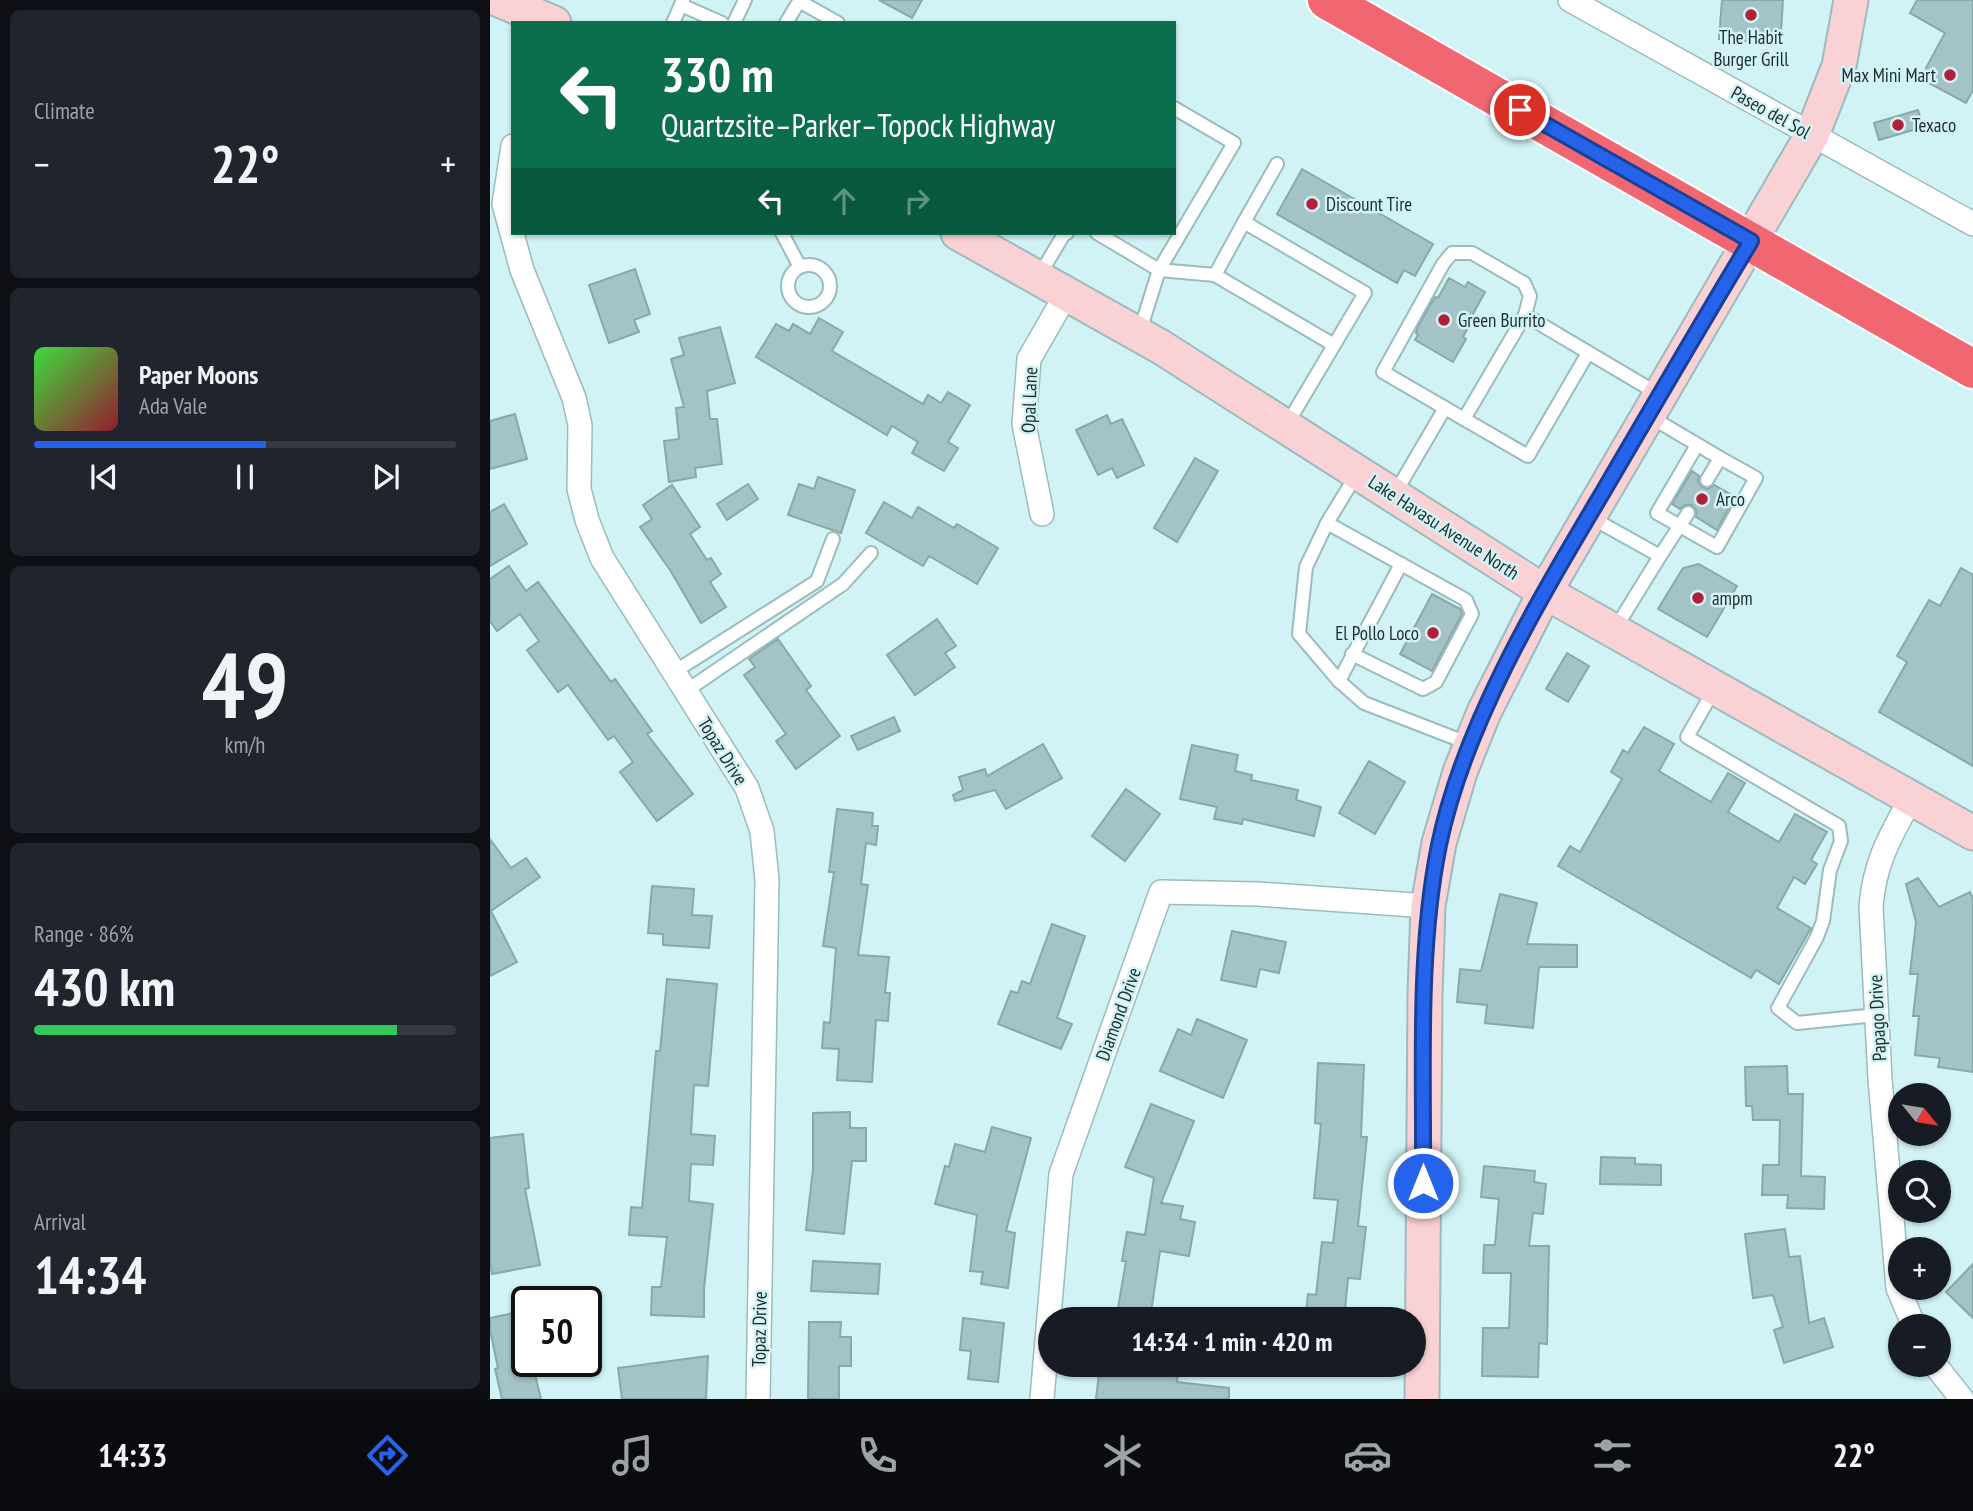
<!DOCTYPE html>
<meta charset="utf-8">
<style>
body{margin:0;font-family:"PT Sans Narrow",sans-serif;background:#20242c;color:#f1f3f6;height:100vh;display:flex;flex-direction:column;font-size:26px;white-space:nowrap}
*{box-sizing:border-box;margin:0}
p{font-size:23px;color:#9ea1a6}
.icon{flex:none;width:38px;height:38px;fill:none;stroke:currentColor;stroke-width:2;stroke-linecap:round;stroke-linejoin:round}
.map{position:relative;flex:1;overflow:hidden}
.sheet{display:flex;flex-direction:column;gap:10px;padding:10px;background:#0d0f14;width:490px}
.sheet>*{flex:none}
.banner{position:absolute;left:21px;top:21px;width:665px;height:214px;border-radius:0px;box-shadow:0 2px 5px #0004;background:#0b6e4f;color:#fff;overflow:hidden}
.needle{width:46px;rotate:120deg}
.fabs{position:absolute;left:1398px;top:1083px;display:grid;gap:14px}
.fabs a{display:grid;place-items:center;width:63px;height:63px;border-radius:50%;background:#171b24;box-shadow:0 2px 5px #0004;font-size:35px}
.speed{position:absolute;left:21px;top:1286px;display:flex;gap:14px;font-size:35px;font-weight:700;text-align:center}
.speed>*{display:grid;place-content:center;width:91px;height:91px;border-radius:50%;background:#171b24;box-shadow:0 2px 5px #0004;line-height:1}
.speed .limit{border:4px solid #111;border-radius:10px;background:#fff;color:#111}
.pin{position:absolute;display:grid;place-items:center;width:60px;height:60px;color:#fff;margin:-30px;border:4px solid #fff;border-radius:50%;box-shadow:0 2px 7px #0007}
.me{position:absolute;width:77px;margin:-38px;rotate:0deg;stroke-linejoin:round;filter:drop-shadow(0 0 5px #0008)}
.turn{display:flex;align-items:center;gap:24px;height:147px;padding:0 35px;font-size:32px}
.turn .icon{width:91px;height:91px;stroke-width:2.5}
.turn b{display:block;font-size:49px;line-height:60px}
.lanes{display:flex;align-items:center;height:66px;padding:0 35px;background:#0003;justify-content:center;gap:35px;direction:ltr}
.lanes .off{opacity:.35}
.big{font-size:52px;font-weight:800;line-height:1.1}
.sheet .card{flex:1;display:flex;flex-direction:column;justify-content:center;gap:10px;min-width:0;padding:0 24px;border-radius:10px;background:#20242c}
.sheet .dial{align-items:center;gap:0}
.dial b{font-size:91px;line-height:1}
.song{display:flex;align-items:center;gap:21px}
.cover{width:84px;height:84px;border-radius:10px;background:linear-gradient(135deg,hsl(120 70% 55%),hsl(350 70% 35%))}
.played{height:7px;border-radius:4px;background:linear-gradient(90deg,#2563eb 55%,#363941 55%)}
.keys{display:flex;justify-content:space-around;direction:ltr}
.heat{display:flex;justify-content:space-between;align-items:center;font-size:38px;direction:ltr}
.charge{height:10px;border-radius:5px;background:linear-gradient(90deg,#34c759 86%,#363941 0)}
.trip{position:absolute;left:548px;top:1307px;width:388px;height:70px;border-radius:35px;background:#171b24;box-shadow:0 2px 5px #0004;font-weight:800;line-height:70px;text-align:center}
.tabs{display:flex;height:112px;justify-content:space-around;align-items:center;background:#090b0e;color:#9ea1a6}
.tabs .icon{width:49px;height:49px}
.tabs .selected{color:#2563eb}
.tabs b{font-size:32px;color:#f1f3f6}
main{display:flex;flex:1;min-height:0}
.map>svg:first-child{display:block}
</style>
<main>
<section class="sheet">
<div class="card"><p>Climate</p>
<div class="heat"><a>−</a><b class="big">22°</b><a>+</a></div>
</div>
<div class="card">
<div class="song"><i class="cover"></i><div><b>Paper Moons</b><p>Ada Vale</p></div></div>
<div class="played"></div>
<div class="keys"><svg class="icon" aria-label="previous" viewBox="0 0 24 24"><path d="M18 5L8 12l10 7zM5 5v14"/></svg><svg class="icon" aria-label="pause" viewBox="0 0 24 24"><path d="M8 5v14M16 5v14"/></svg><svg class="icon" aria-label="next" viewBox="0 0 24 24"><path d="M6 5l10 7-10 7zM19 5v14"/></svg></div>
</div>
<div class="card dial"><b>49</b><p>km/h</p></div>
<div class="card"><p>Range · 86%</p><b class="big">430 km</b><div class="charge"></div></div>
<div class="card"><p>Arrival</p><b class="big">14:34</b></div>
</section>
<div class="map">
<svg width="1483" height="1399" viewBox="0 0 1483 1399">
<rect width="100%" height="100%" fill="#d1f3f6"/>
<g fill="#a3c3c6" stroke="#88a8aa" stroke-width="2">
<path d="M 389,0 L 432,0 L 422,18 Z"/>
<path d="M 1232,0 L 1293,0 L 1291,32 L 1273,31 L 1271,42 L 1229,39 Z"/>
<path d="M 1427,0 L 1483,0 L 1483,90 L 1476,103 L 1439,83 L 1436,68 L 1455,33 L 1420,13 Z"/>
<path d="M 1428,110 L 1433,127 L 1389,140 L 1384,123 Z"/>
<path d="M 812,169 L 943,244 L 925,276 L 914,270 L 907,283 L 787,214 Z"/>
<path d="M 145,269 L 160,314 L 144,320 L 149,332 L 119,343 L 99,285 Z"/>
<path d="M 959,278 L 975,287 L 978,282 L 995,292 L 979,321 L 981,322 L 973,337 L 976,339 L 963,362 L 925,340 L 928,335 L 926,333 L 928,326 L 945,297 L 948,298 Z"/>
<path d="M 329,318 L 353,332 L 342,351 L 433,404 L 438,395 L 451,403 L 458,392 L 480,405 L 458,442 L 468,448 L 454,471 L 422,453 L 428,442 L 402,426 L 397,435 L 266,357 L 286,324 L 299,331 L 303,324 L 320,334 Z"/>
<path d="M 230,327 L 245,383 L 217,391 L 220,419 L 227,419 L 232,464 L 205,468 L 206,477 L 179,482 L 174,441 L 189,439 L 186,408 L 194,407 L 181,359 L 194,355 L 189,338 Z"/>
<path d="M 25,414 L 37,459 L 0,469 L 0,421 Z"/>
<path d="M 617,415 L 621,424 L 632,419 L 654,465 L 627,478 L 622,468 L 608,475 L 586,430 Z"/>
<path d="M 705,458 L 728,471 L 687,542 L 664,528 Z"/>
<path d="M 1202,471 L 1209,476 L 1208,481 L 1212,487 L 1218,489 L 1224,485 L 1245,497 L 1227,530 L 1206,517 L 1206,510 L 1202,505 L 1195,505 L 1190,509 L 1182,504 Z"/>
<path d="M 328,477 L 365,490 L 351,533 L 298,515 L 309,484 L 324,489 Z"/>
<path d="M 258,484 L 268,499 L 237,520 L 227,504 Z"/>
<path d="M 182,485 L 210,527 L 200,534 L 217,560 L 221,558 L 231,574 L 220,582 L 236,607 L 211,623 L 180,570 L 150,527 L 162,519 L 153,505 Z"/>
<path d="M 394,502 L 422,518 L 428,507 L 464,528 L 467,524 L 508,548 L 487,584 L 439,556 L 433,566 L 376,533 Z"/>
<path d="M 14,504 L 37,544 L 0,566 L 0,512 Z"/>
<path d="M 1209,564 L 1247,586 L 1217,637 L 1168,609 L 1193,568 Z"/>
<path d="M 19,566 L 36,591 L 48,582 L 121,682 L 125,679 L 162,731 L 157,734 L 203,794 L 167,821 L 130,772 L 143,762 L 124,736 L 118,740 L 78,685 L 68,692 L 37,650 L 49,641 L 30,614 L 7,631 L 0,621 L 0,579 Z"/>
<path d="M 1471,568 L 1483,575 L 1483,766 L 1389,712 L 1417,662 L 1407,656 L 1439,600 L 1450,606 Z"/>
<path d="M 942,594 L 970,609 L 972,614 L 942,671 L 910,654 Z"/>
<path d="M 447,619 L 466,646 L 455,653 L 465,667 L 425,695 L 397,655 Z"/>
<path d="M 288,639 L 321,686 L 316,690 L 350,736 L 306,769 L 286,741 L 296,734 L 254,675 L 265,667 L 259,659 Z"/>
<path d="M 1077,653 L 1099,666 L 1078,702 L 1056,689 Z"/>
<path d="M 404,717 L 410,731 L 368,750 L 361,736 Z"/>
<path d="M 1154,727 L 1184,744 L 1169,771 L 1221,802 L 1238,773 L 1255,783 L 1238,812 L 1289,842 L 1305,814 L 1337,832 L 1321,860 L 1327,864 L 1315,884 L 1304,877 L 1287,908 L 1321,928 L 1289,984 L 1266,970 L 1261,978 L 1068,866 L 1080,846 L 1090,852 L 1132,779 L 1121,772 L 1133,750 L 1138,753 Z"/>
<path d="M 553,744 L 572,778 L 516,809 L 505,790 L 465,801 L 463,795 L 473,790 L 469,777 L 495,769 L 497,776 Z"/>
<path d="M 702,745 L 748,755 L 745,771 L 762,775 L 761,780 L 808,790 L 806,800 L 831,807 L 824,836 L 753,819 L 752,824 L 724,819 L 727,807 L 690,799 Z"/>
<path d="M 879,761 L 915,782 L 885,834 L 849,813 Z"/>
<path d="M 636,789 L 670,814 L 635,861 L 602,836 Z"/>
<path d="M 347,809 L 383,813 L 382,826 L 388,826 L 386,845 L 376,843 L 371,884 L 378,885 L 368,955 L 399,957 L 395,993 L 400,993 L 398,1021 L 386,1020 L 382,1082 L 347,1080 L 349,1049 L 332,1048 L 334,1022 L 340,1023 L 346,948 L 333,946 L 344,872 L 339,872 Z"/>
<path d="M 0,839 L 21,868 L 36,858 L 50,877 L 1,911 L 27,962 L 0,976 Z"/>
<path d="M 1428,878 L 1449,907 L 1480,892 L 1483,899 L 1483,1072 L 1448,1067 L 1450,1058 L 1425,1055 L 1429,1016 L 1423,1016 L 1428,974 L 1420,974 L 1426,922 L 1416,884 Z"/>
<path d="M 162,886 L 204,889 L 202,915 L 222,916 L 219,948 L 173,945 L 173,934 L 158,933 Z"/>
<path d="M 1010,894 L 1047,903 L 1037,944 L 1087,945 L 1087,967 L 1049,967 L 1043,1028 L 995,1023 L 997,1005 L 967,1002 L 970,969 L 991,971 Z"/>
<path d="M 562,924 L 595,936 L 567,1018 L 582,1024 L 571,1049 L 508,1024 L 521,991 L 528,993 L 532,981 L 540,984 Z"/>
<path d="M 742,931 L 796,942 L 789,973 L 770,969 L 766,987 L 731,980 Z"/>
<path d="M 177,979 L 227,984 L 218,1086 L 204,1085 L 201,1134 L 225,1136 L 223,1165 L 201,1164 L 199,1201 L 223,1204 L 214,1289 L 214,1317 L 161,1315 L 162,1287 L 171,1287 L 177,1237 L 139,1235 L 141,1207 L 152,1208 L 166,1051 L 170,1051 Z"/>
<path d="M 707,1019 L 757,1040 L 733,1098 L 670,1071 L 688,1029 L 701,1035 Z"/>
<path d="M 828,1063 L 874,1065 L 871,1137 L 877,1137 L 868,1226 L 876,1227 L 870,1279 L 858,1278 L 854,1320 L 815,1320 L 818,1294 L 826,1295 L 832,1242 L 843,1243 L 848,1200 L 824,1198 L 831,1124 L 825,1123 Z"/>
<path d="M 1297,1066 L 1298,1094 L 1313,1094 L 1311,1176 L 1335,1177 L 1334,1209 L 1297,1208 L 1298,1195 L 1272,1195 L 1273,1165 L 1289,1165 L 1290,1120 L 1263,1120 L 1262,1106 L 1256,1106 L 1255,1067 Z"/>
<path d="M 661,1104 L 704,1121 L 671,1203 L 693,1206 L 690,1219 L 705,1222 L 699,1256 L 670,1251 L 660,1320 L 626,1320 L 636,1261 L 632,1261 L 637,1232 L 655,1235 L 664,1178 L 635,1167 Z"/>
<path d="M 360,1112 L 360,1128 L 376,1128 L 376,1161 L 362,1161 L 354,1234 L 316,1230 L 323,1169 L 323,1113 Z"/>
<path d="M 502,1127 L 541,1138 L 516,1231 L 525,1233 L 518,1288 L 491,1284 L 493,1272 L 480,1271 L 487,1215 L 445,1204 L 455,1166 L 459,1167 L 465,1144 L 495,1152 Z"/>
<path d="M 33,1134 L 39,1188 L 35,1189 L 50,1265 L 2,1274 L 0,1262 L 0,1138 Z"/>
<path d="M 1111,1157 L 1145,1158 L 1145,1164 L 1171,1165 L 1171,1185 L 1110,1184 Z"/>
<path d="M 994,1166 L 1045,1171 L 1044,1182 L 1056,1184 L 1053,1214 L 1043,1213 L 1039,1246 L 1059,1246 L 1057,1344 L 1049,1343 L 1048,1377 L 992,1376 L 993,1328 L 1019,1328 L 1021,1273 L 993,1273 L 994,1245 L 1005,1245 L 1009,1199 L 991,1197 Z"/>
<path d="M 1295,1229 L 1299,1257 L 1310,1256 L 1319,1323 L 1334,1318 L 1343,1347 L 1294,1363 L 1284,1330 L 1293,1327 L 1283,1295 L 1263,1298 L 1255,1234 Z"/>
<path d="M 323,1261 L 390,1264 L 388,1294 L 321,1291 Z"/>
<path d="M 1483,1264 L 1483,1318 L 1456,1292 Z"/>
<path d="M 37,1310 L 37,1362 L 42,1362 L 51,1399 L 12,1399 L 5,1369 L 8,1368 L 0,1330 L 0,1318 Z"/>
<path d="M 473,1318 L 514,1323 L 508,1382 L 478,1379 L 481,1351 L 470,1350 Z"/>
<path d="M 319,1322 L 351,1322 L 350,1337 L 361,1337 L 361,1366 L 349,1366 L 349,1399 L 318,1399 Z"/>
<path d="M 218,1356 L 216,1399 L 132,1399 L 128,1368 Z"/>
<path d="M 610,1365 L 689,1365 L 687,1382 L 739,1388 L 739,1399 L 606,1399 Z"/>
</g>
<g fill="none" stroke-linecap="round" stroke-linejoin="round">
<defs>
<g id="lane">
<path d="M 309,1 L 348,23"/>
<path d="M 191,5 L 232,23"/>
<path d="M 183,23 L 193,0"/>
<path d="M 244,23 L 255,0"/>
<path d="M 296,23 L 310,0"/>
<path d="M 754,222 L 787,164"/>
<path d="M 292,233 L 310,267"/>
<path d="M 607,233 L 669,270 L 725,275"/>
<circle cx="319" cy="286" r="21"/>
<path d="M 549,276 L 574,234 L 577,233"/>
<path d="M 649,334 L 669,270 L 744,143 L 684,108"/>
<path d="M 1098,353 L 1038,456 L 974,419 L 1035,315 L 1170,395"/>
<path d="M 1159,416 L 1230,458 L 1217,480"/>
<path d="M 974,419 L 893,372 L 953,264 L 962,253 L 982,253 L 1034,283 L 1040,296 L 1035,315"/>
<path d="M 796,426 L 875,293 L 754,222 L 725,275 L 844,345"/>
<path d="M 1207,445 L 1167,513 L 1227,547 L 1266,478 L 1230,458"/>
<path d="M 868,472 L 837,523 L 816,567 L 809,634 L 849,681 L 874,703 L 980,744"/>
<path d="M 904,495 L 955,408"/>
<path d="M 1102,518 L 1170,556 L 1125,629"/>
<path d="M 837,523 L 911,564 L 849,681"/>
<path d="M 1170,556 L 1198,513"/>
<path d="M 862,654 L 933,689 L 946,682 L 982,614 L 976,600 L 911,564"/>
<path d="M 184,672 L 327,581 L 343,539"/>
<path d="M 1225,688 L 1197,737 L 1349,826 L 1351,841 L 1340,870 L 1333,921 L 1327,937 L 1288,1008 L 1307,1023 L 1386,1015"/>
<path d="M 196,691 L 353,584 L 381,553"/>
</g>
<g id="street">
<path d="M 1080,0 L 1483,224"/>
<path d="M 23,146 L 14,204 L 32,270 L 84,398 L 90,425 L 89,489 L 97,520 L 112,558 L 257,788 L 272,831 L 277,880 L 268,1399"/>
<path d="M 552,514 L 534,424 L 539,359 L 577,293"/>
<path d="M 1421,798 C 1400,837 1385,861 1381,906 L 1390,1079 L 1408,1288 L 1424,1326"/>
<path d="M 1445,1365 L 1472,1399"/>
<path d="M 552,1399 L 571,1174 L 671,892 L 768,894 L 938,906"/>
</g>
<g id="secondary">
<path d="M 9,0 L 64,23"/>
<path d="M 468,233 L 671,347 L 1055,592 L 1483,833"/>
<path d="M 932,1399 L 935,994 L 938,906 L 949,843 L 970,772 L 994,712 L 1055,592 L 1322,135 L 1349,66 L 1361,0"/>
</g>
<path id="highway" d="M 837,0 L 1483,369"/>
</defs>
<use href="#lane" stroke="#9bbbbd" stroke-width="16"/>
<use href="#street" stroke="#9bbbbd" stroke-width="26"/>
<use href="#secondary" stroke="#9bbbbd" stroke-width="37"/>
<use href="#highway" stroke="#fff" stroke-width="42"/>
<use href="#lane" stroke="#fff" stroke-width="12"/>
<use href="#street" stroke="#fff" stroke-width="23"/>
<use href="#secondary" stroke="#fad1d4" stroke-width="33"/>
<use href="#highway" stroke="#f06771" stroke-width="38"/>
</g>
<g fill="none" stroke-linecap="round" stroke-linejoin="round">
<defs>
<path id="route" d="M 933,1183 C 934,1073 927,953 949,845 C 974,724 1050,598 1113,492 C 1162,408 1211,324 1261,241 L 1030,110"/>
</defs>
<use href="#route" stroke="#184099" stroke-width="18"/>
<use href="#route" stroke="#2563eb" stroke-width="12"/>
</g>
<g fill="#b21f39" stroke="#d1f3f6" stroke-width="2.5">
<circle cx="1261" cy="15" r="7"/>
<circle cx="1460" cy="75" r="7"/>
<circle cx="1408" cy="125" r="7"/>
<circle cx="822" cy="204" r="7"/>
<circle cx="954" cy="320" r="7"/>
<circle cx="1212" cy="499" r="7"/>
<circle cx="1208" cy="598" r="7"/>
<circle cx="943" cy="633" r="7"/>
</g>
<g text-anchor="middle" stroke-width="5" stroke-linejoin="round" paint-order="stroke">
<g font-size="19" fill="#1f2c2d" stroke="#d1f3f6" text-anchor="start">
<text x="1261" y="44" text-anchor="middle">The Habit<tspan x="1261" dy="22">Burger Grill</tspan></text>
<text x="1446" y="82" text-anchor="end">Max Mini Mart</text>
<text x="1422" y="132">Texaco</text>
<text x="836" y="211">Discount Tire</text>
<text x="968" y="327">Green Burrito</text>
<text x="1226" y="506">Arco</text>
<text x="1222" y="605">ampm</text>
<text x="929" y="640" text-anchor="end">El Pollo Loco</text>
</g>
<g font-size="19" fill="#1f2c2d" stroke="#d1f3f6">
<text transform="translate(1281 112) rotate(29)" y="7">Paseo del Sol</text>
<text transform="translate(539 400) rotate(-88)" y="7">Opal Lane</text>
<text transform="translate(954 527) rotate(33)" y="7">Lake Havasu Avenue North</text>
<text transform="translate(233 751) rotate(58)" y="7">Topaz Drive</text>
<text transform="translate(628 1014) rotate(-70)" y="7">Diamond Drive</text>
<text transform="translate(1387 1018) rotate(-93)" y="7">Papago Drive</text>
<text transform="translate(269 1329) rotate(-89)" y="7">Topaz Drive</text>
</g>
</g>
</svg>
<div class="fabs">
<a><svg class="needle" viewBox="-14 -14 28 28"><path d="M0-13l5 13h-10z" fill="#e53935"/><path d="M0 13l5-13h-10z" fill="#9ea1a6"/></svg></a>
<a><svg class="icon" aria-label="search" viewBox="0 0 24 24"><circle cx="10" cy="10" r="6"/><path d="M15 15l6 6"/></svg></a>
<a>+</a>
<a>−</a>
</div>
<div class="speed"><div class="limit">50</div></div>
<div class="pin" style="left:1030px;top:110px;background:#d93025"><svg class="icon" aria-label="arrive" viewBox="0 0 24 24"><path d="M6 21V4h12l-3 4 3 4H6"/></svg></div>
<svg class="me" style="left:933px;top:1183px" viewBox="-20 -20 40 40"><circle r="17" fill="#2563eb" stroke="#fff" stroke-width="3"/><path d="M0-11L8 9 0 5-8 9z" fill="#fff"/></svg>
<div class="trip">14:34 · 1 min · 420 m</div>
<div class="banner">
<div class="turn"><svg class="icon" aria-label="left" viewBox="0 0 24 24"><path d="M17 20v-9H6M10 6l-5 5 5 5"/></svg><div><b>330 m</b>Quartzsite–Parker–Topock Highway</div></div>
<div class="lanes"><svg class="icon" aria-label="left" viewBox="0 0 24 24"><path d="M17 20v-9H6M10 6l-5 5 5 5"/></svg><svg class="icon off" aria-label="ahead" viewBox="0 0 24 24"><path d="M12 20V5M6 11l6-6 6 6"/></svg><svg class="icon off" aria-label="right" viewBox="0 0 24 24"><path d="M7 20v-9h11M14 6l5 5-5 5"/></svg></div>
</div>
</div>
</main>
<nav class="tabs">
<b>14:33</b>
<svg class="icon selected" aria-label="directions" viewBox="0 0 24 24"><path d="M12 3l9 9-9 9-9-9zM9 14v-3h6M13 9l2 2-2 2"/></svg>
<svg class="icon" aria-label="music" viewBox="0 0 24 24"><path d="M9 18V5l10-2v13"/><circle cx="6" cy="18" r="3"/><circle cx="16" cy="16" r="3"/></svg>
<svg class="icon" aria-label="phone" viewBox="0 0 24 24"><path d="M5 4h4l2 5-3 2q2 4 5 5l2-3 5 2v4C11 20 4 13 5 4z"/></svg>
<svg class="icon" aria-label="climate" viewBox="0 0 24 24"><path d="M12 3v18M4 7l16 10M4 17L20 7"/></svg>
<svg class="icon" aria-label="car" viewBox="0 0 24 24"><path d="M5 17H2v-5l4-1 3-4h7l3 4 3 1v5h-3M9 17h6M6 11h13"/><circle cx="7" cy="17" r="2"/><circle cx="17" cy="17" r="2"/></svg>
<svg class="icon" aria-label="filters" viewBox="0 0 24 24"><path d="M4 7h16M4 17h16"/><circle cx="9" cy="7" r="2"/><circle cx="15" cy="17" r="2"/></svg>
<b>22°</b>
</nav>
